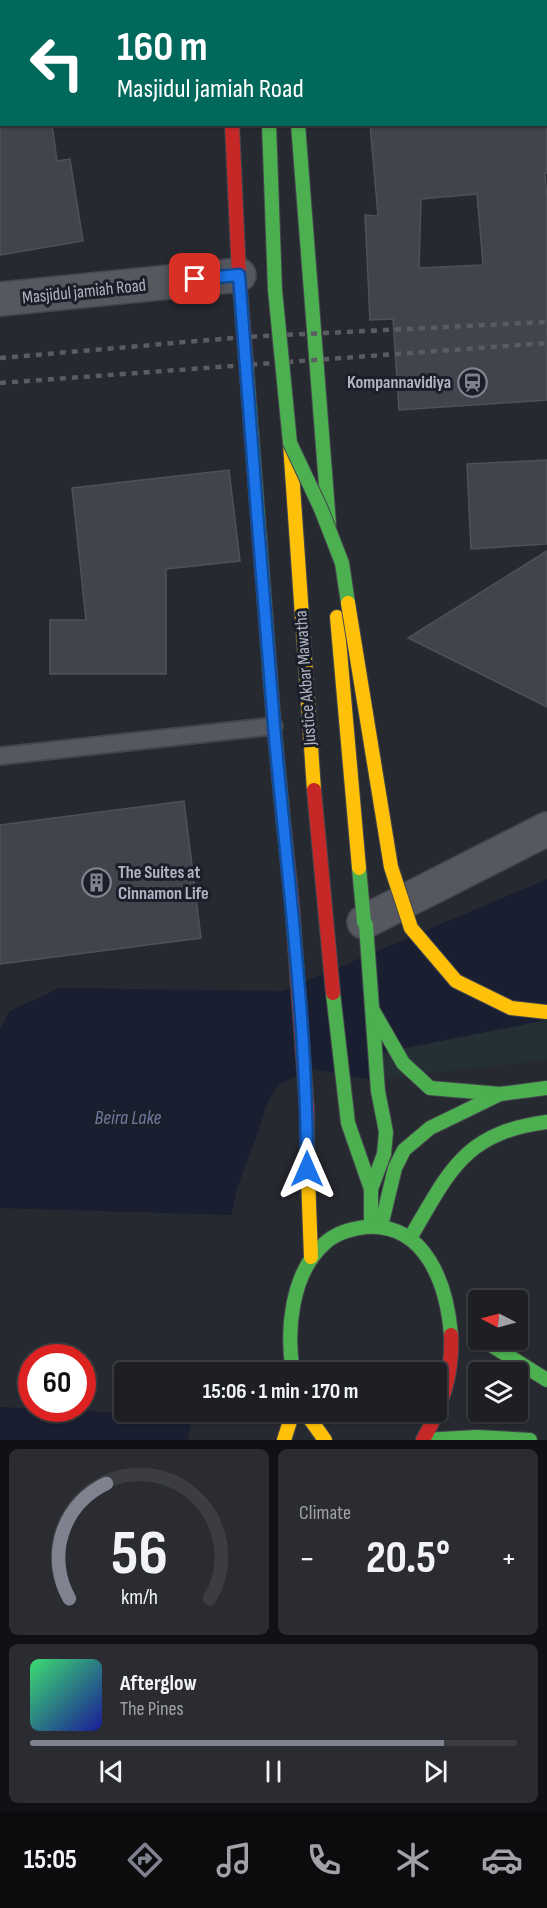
<!DOCTYPE html>
<meta charset="utf-8">
<style>
body{margin:0;font-family:"Sofia Sans Condensed",sans-serif;background:#2a2c31;color:#f1f3f6;height:100vh;display:flex;flex-direction:column;font-size:22px;white-space:nowrap}
*{box-sizing:border-box;margin:0}
p{font-size:20px;color:#a0a2a6}
.icon{flex:none;width:33px;height:33px;fill:none;stroke:currentColor;stroke-width:2;stroke-linecap:round;stroke-linejoin:round}
.map{position:relative;height:1440px;overflow:hidden}
.drawer{display:flex;flex-direction:column;gap:9px;padding:9px;background:#101114;flex:1}
.drawer>*{flex:none}
.hud{position:absolute;left:0px;top:0px;width:548px;height:126px;box-shadow:0 2px 4px #0004,0 0 0 2px #3b3d41;background:#00695c;color:#fff;overflow:hidden}
.needle{width:39px;rotate:276deg}
.tools{position:absolute;left:468px;top:1290px;display:grid;gap:12px}
.tools a{display:grid;place-items:center;width:60px;height:60px;border-radius:6px;background:#1d1f24;box-shadow:0 2px 4px #0004,0 0 0 2px #3b3d41;font-size:30px}
.speed{position:absolute;left:18px;top:1344px;display:flex;gap:12px;font-size:30px;font-weight:700;text-align:center}
.speed>*{display:grid;place-content:center;width:78px;height:78px;border-radius:50%;background:#1d1f24;box-shadow:0 2px 4px #0004,0 0 0 2px #3b3d41;line-height:1}
.speed .limit{border:9px solid #d22;background:#fff;color:#111}
.pin{position:absolute;display:grid;place-items:center;width:51px;height:51px;color:#fff;margin:-26px;border-radius:12px;box-shadow:0 3px 9px #0006}
.me{position:absolute;width:66px;margin:-33px;rotate:0deg;stroke-linejoin:round;filter:drop-shadow(0 0 4px #0008)}
.turn{display:flex;align-items:center;gap:21px;height:126px;padding:0 18px;font-size:27px}
.turn .icon{width:78px;height:78px;stroke-width:2.5}
.turn b{display:block;font-size:42px;line-height:51px}
.big{font-size:45px;font-weight:700;line-height:1.1}
.drawer .tile{flex:1;display:flex;flex-direction:column;justify-content:center;gap:9px;min-width:0;padding:0 21px;border-radius:9px;background:#2a2c31}
.drawer .dial{align-items:center;gap:0}
.dial svg{height:156px;overflow:visible;fill:none;stroke:#3b3d41;stroke-width:7;stroke-linecap:round;text-anchor:middle}
.dial text{fill:#f1f3f6;stroke:none}
.song{display:flex;align-items:center;gap:18px}
.cover{width:72px;height:72px;border-radius:9px;background:linear-gradient(135deg,hsl(140 70% 55%),hsl(240 70% 35%))}
.played{height:6px;border-radius:3px;background:linear-gradient(90deg,#80838f 85%,#3b3d41 85%)}
.keys{display:flex;justify-content:space-around;direction:ltr}
.heat{display:flex;justify-content:space-between;align-items:center;font-size:33px;direction:ltr}
.drawer .tiles{flex:1;display:grid;gap:9px;grid-template-columns:1fr 1fr}
.tile:last-child{grid-column:span 2}
.trip{position:absolute;left:114px;top:1362px;width:333px;height:60px;border-radius:6px;background:#1d1f24;box-shadow:0 2px 4px #0004,0 0 0 2px #3b3d41;font-weight:700;line-height:60px;text-align:center}
.tab-bar{display:flex;height:96px;justify-content:space-around;align-items:center;background:#0c0c0e;color:#a0a2a6}
.tab-bar .icon{width:42px;height:42px}
.tab-bar .selected{color:#80838f}
.tab-bar b{font-size:27px;color:#f1f3f6}
.map>svg:first-child{display:block}
</style>
<div class="map">
<svg width="547" height="1440" viewBox="0 0 547 1440">
<rect width="100%" height="100%" fill="#272930"/>
<path fill="#243034" d="M 547,1020 L 547,1060 L 373,1080 L 371,1055 Z"/>
<path fill="#191f30" fill-rule="evenodd" d="M 547,879 L 547,1020 L 371,1055 L 373,1080 L 312,1069 L 278,1085 L 267,1103 L 256,1138 L 237,1188 L 200,1372 L 124,1372 L 124,1412 L 192,1412 L 188,1440 L 0,1440 L 0,1029 L 10,1011 L 60,988 L 283,991 ZM 32,1358 L 82,1358 L 82,1408 L 32,1408 Z"/>
<path fill="#272930" fill-rule="evenodd" d="M 0,1208 L 233,1215 L 202,1372 L 124,1372 L 124,1412 L 194,1412 L 193,1416 L 0,1407 ZM 32,1358 L 82,1358 L 82,1408 L 32,1408 Z"/>
<g fill="#42444c" stroke="#4e5158" stroke-width="1.5" fill-rule="evenodd">
<path d="M 0,124 L 52,124 L 57,161 L 70,159 L 83,241 L 0,255 Z"/>
<path d="M 370,124 L 547,124 L 547,173 L 545,173 L 547,200 L 547,400 L 399,410 L 393,319 L 370,320 L 365,215 L 378,216 ZM 477,194 L 483,265 L 419,268 L 421,199 Z"/>
<path d="M 547,460 L 547,544 L 471,549 L 467,464 Z"/>
<path d="M 229,470 L 240,561 L 166,569 L 166,674 L 50,674 L 50,620 L 86,620 L 72,488 Z"/>
<path d="M 547,551 L 547,707 L 408,638 Z"/>
<path d="M 184,801 L 201,938 L 0,964 L 0,825 Z"/>
</g>
<g fill="none" stroke-linecap="round" stroke-linejoin="round">
<defs>
<path id="lane" d="M 0,756 L 274,726"/>
<g id="street">
<path d="M 0,299 L 239,275"/>
<path d="M 364,922 L 547,829"/>
</g>
<g id="fast">
<path d="M 230,0 L 230,2"/>
<path d="M 301,0 L 301,2"/>
<path d="M 298,124 L 329,524"/>
<path d="M 246,362 L 274,726 L 282,808"/>
<path d="M 359,868 L 364,922 L 366,925 L 378,1091 L 386,1132 L 384,1154 L 371,1189"/>
<path d="M 333,993 L 348,1123 L 371,1189 L 371,1226"/>
<path d="M 372,1009 L 403,1063 L 430,1088 L 500,1094"/>
<path d="M 382,1222 L 395,1168 L 404,1150 L 430,1128 L 500,1094 L 547,1088"/>
<path d="M 410,1238 C 450,1171 463,1133 547,1122"/>
<path d="M 483,1340 L 547,1380"/>
<path d="M 293,1372 C 286,1331 291,1274 324,1244 C 335,1233 350,1229 365,1227 C 426,1222 447,1285 451,1335"/>
<path d="M 423,1440 L 477,1437 L 530,1440"/>
</g>
<g id="slow">
<path d="M 264,0 L 264,2"/>
<path d="M 290,443 L 314,790"/>
<path d="M 337,617 L 359,868"/>
<path d="M 307,1150 L 311,1257"/>
<path d="M 305,1412 L 325,1440"/>
<path d="M 284,1440 L 293,1412"/>
</g>
<g id="jam">
<path d="M 232,124 L 239,275 L 246,362"/>
<path d="M 314,790 L 333,993"/>
<path d="M 282,808 L 292,904 L 307,1110 L 307,1150"/>
<path d="M 423,1440 C 442,1406 453,1374 451,1335"/>
</g>
</defs>
<use href="#lane" stroke="#44464d" stroke-width="20"/>
<use href="#street" stroke="#44464d" stroke-width="36"/>
<use href="#fast" stroke="#44464d" stroke-width="16"/>
<use href="#slow" stroke="#44464d" stroke-width="16"/>
<use href="#jam" stroke="#44464d" stroke-width="16"/>
<use href="#lane" stroke="#56585f" stroke-width="16"/>
<use href="#street" stroke="#56585f" stroke-width="33"/>
<use href="#fast" stroke="#4caf50" stroke-width="14"/>
<use href="#slow" stroke="#ffc107" stroke-width="14"/>
<use href="#jam" stroke="#c62828" stroke-width="14"/>
<g stroke="#5a5c62" stroke-width="4.5" stroke-dasharray="6 6" stroke-linecap="butt">
<path d="M 0,358 L 244,337 L 547,322"/>
<path d="M 0,383 L 547,343"/>
</g>
<defs>
<path id="fast-bridge" d="M 269,124 L 275,290 L 290,443 L 321,509 L 342,563 L 348,603"/>
<path id="slow-bridge" d="M 348,603 L 391,867 L 411,928 L 456,981 L 511,1008 L 547,1012"/>
</defs>
<use href="#fast-bridge" stroke="#44464d" stroke-width="16" stroke-linecap="butt"/>
<use href="#slow-bridge" stroke="#44464d" stroke-width="16" stroke-linecap="butt"/>
<use href="#fast-bridge" stroke="#4caf50" stroke-width="14"/>
<use href="#slow-bridge" stroke="#ffc107" stroke-width="14"/>
</g>
<g fill="none" stroke-linecap="round" stroke-linejoin="round">
<defs>
<path id="route" d="M 195,279 L 239,275 C 251,425 261,576 274,726 C 287,873 307,1021 307,1169"/>
</defs>
<use href="#route" stroke="#114b97" stroke-width="15"/>
<use href="#route" stroke="#1a73e8" stroke-width="10"/>
</g>
<defs>
<symbol id="station-ring" viewBox="-11 -11 22 22"><circle r="9.5" fill="#1b1f2a" stroke="#80838f" stroke-width="1.5"/><path d="M-3-6H3Q5-6 5-4V2Q5 4 3 4L4.5 6H3L1.5 4h-3L-3 6H-4.5L-3 4Q-5 4-5 2V-4Q-5-6-3-6ZM-3.5-4v3h7v-3ZM-3.5 1v1.5H-2V1ZM2 1v1.5H3.5V1Z" fill="#80838f"/></symbol>
<symbol id="building-ring" viewBox="-11 -11 22 22"><circle r="9.5" fill="#1b1f2a" stroke="#80838f" stroke-width="1.5"/><path d="M-4-6H4V6H1V3H-1V6H-4ZM-2.5-4.3h1.7v1.8h-1.7ZM.8-4.3h1.7v1.8H.8ZM-2.5-1h1.7V.8h-1.7ZM.8-1h1.7V.8H.8Z" fill="#80838f"/></symbol>
</defs>
<g fill-rule="evenodd">
<use href="#station-ring" x="456" y="366" width="33" height="33"/>
<use href="#building-ring" x="80" y="866" width="33" height="33"/>
</g>
<g text-anchor="middle" stroke-width="6" stroke-linejoin="round" paint-order="stroke">
<g font-size="18" fill="#b0b4c2" stroke="#1b1f2a">
<text transform="translate(84 291) rotate(-6)" y="6">Masjidul jamiah Road</text>
<text transform="translate(305 678) rotate(-94)" y="6">Justice Akbar Mawatha</text>
</g>
<g font-size="18" font-weight="bold" fill="#b0b4c2" stroke="#1b1f2a" text-anchor="end">
<text x="451" y="388">Kompannavidiya</text>
<text x="118" y="878" text-anchor="start">The Suites at<tspan x="118" dy="21">Cinnamon Life</tspan></text>
</g>
<g font-size="20" font-style="italic" fill="#6d7a9c" stroke="#1b1f2a">
<text x="128" y="1124">Beira Lake</text>
</g>
</g>
</svg>
<div class="tools">
<a><svg class="needle" viewBox="-14 -14 28 28"><path d="M0-13l5 13h-10z" fill="#e53935"/><path d="M0 13l5-13h-10z" fill="#a0a2a6"/></svg></a>
<a><svg class="icon" aria-label="layers" viewBox="0 0 24 24"><path d="M12 4l9 5-9 5-9-5zM3 14l9 5 9-5"/></svg></a>
</div>
<div class="speed"><div class="limit">60</div></div>
<div class="pin" style="left:195px;top:279px;background:#d93025"><svg class="icon" aria-label="arrive" viewBox="0 0 24 24"><path d="M6 21V4h12l-3 4 3 4H6"/></svg></div>
<svg class="me" style="left:307px;top:1169px" viewBox="-20 -20 40 40"><path d="M0-17L14 15 0 8-14 15z" fill="#1a73e8" stroke="#fff" stroke-width="4"/></svg>
<div class="trip">15:06 · 1 min · 170 m</div>
<div class="hud">
<div class="turn"><svg class="icon" aria-label="left" viewBox="0 0 24 24"><path d="M17 20v-9H6M10 6l-5 5 5 5"/></svg><div><b>160 m</b>Masjidul jamiah Road</div></div>
</div>
</div>
<section class="drawer">
<div class="tiles">
<div class="tile dial"><svg viewBox="0 0 100 80">
<path d="M14 69A42 42 0 1 1 86 69"/>
<path d="M14 69A42 42 0 0 1 33 10" stroke="#80838f"/>
<text x="50" y="56" font-size="32" font-weight="700">56</text>
<text x="50" y="72" font-size="11">km/h</text>
</svg></div>
<div class="tile"><p>Climate</p>
<div class="heat"><a>−</a><b class="big">20.5°</b><a>+</a></div>
</div>
<div class="tile">
<div class="song"><i class="cover"></i><div><b>Afterglow</b><p>The Pines</p></div></div>
<div class="played"></div>
<div class="keys"><svg class="icon" aria-label="previous" viewBox="0 0 24 24"><path d="M18 5L8 12l10 7zM5 5v14"/></svg><svg class="icon" aria-label="pause" viewBox="0 0 24 24"><path d="M8 5v14M16 5v14"/></svg><svg class="icon" aria-label="next" viewBox="0 0 24 24"><path d="M6 5l10 7-10 7zM19 5v14"/></svg></div>
</div>
</div>
</section>
<nav class="tab-bar">
<b>15:05</b>
<svg class="icon selected" aria-label="directions" viewBox="0 0 24 24"><path d="M12 3l9 9-9 9-9-9zM9 14v-3h6M13 9l2 2-2 2"/></svg>
<svg class="icon" aria-label="music" viewBox="0 0 24 24"><path d="M9 18V5l10-2v13"/><circle cx="6" cy="18" r="3"/><circle cx="16" cy="16" r="3"/></svg>
<svg class="icon" aria-label="phone" viewBox="0 0 24 24"><path d="M5 4h4l2 5-3 2q2 4 5 5l2-3 5 2v4C11 20 4 13 5 4z"/></svg>
<svg class="icon" aria-label="climate" viewBox="0 0 24 24"><path d="M12 3v18M4 7l16 10M4 17L20 7"/></svg>
<svg class="icon" aria-label="car" viewBox="0 0 24 24"><path d="M5 17H2v-5l4-1 3-4h7l3 4 3 1v5h-3M9 17h6M6 11h13"/><circle cx="7" cy="17" r="2"/><circle cx="17" cy="17" r="2"/></svg>
</nav>
